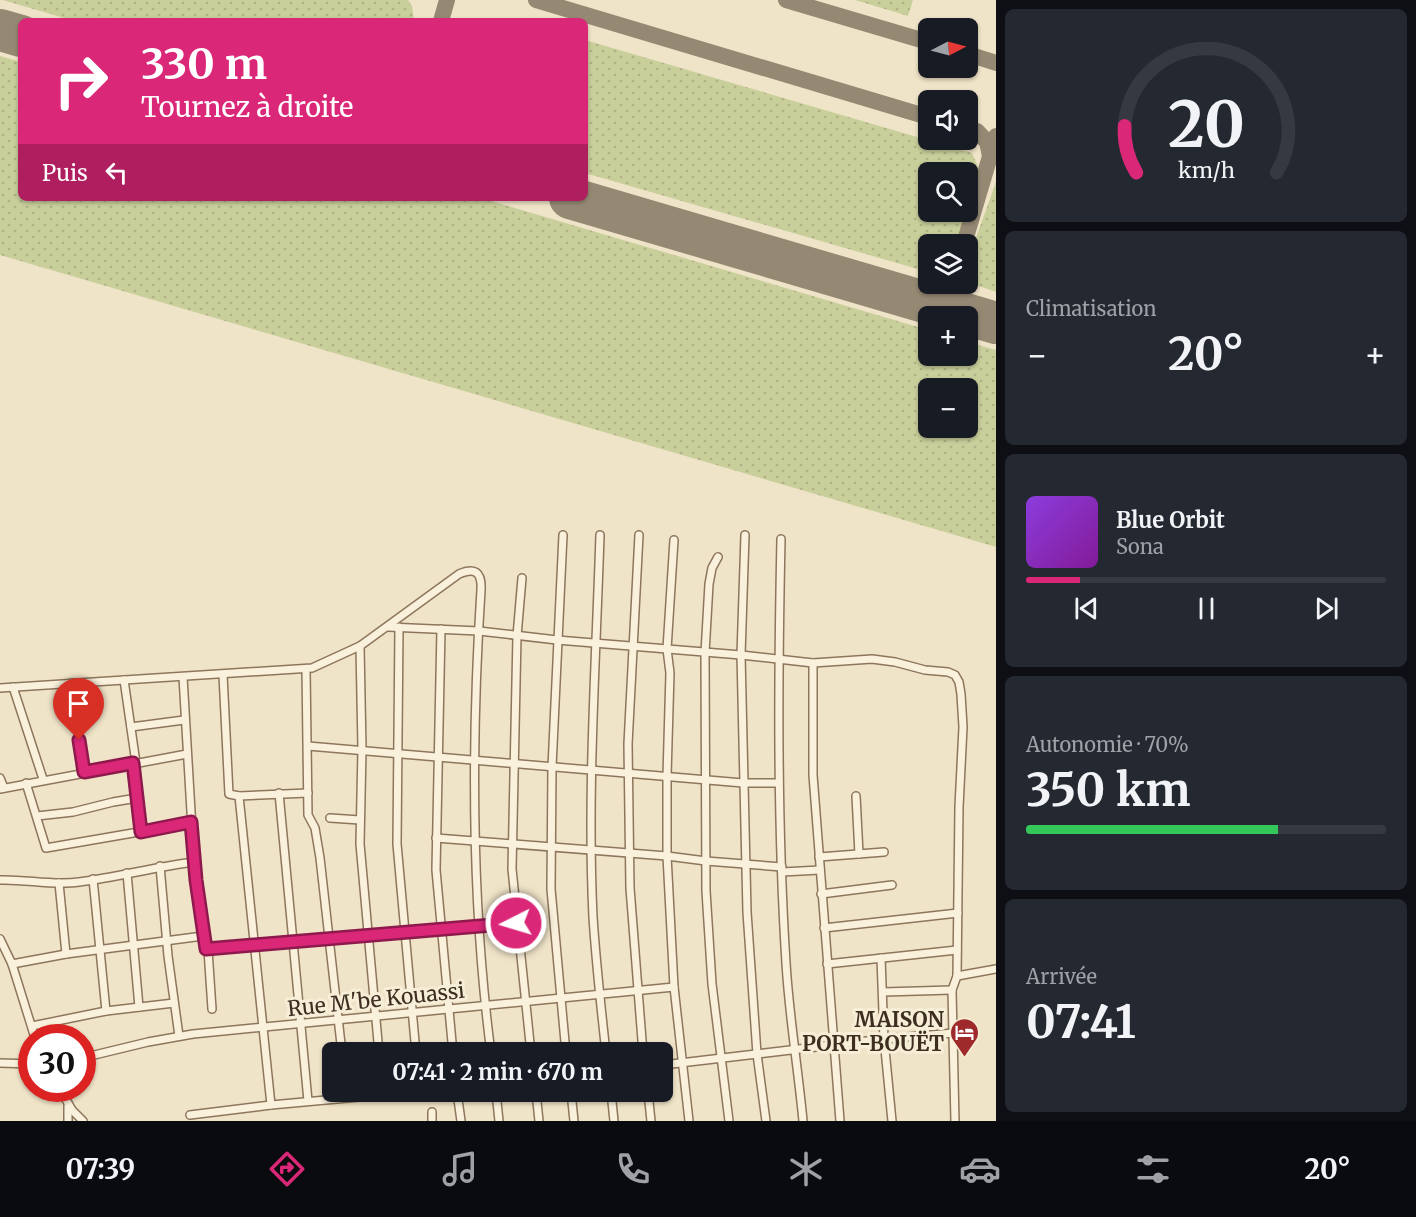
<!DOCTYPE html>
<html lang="fr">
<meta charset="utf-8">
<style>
body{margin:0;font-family:Merriweather,serif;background:#242831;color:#f1f3f6;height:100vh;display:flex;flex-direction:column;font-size:22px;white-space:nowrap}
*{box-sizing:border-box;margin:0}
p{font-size:20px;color:#9ea1a6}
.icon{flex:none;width:33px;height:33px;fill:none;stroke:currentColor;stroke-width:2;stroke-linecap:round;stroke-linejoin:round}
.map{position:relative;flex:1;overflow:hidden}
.sheet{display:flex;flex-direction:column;gap:9px;padding:9px;background:#0d0f14;width:420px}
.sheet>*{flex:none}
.top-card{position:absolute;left:18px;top:18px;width:570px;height:183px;border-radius:9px;box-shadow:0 2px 4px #0004;background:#db2777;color:#fff;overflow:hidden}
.needle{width:39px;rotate:84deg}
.tools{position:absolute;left:918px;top:18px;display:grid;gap:12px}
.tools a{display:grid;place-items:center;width:60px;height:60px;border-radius:9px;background:#171b24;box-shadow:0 2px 4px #0004;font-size:30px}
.speed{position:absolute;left:18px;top:1024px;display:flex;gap:12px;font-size:30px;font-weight:700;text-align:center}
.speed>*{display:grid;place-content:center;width:78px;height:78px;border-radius:50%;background:#171b24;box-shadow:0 2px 4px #0004;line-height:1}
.speed .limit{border:9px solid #d22;background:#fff;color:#111}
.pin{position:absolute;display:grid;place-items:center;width:51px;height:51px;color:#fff;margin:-62px -26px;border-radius:50% 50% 50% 0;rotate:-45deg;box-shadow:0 0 6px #0007}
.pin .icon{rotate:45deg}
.me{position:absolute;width:66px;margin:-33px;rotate:265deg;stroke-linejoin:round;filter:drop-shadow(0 0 4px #0008)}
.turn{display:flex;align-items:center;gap:21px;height:126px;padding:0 24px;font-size:27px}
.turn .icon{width:78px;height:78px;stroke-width:2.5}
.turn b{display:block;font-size:42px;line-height:51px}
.then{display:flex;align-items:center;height:57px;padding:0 24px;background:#0003;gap:12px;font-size:22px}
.big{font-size:45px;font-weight:700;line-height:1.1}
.sheet .card{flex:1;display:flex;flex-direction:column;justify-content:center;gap:9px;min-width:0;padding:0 21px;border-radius:9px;background:#242831}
.sheet .dial{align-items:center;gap:0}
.dial svg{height:156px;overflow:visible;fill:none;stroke:#363941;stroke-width:7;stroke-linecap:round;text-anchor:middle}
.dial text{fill:#f1f3f6;stroke:none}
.song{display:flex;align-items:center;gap:18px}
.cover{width:72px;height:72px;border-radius:9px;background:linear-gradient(135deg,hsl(270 70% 55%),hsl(290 70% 35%))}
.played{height:6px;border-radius:3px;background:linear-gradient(90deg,#db2777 15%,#363941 15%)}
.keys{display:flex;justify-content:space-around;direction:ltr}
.heat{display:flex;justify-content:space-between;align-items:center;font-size:33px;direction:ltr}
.charge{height:9px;border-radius:4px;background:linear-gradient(90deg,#34c759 70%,#363941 0)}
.trip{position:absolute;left:322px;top:1042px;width:351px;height:60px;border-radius:9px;background:#171b24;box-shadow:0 2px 4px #0004;font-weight:700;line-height:60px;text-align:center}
.dock{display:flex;height:96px;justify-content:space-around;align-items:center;background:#090b0e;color:#9ea1a6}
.dock .icon{width:42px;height:42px}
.dock .current{color:#db2777}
.dock b{font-size:27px;color:#f1f3f6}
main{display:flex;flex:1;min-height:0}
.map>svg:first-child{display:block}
</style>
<main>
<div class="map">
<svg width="996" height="1121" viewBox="0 0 996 1121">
<defs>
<pattern id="grass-dots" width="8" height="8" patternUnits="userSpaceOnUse" patternTransform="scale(1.5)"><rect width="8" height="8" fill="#c9cf9b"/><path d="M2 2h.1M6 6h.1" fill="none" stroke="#aeb285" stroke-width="1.8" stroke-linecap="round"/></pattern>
</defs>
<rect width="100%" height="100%" fill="#f0e4c8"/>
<g fill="url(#grass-dots)" fill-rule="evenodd">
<path d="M 3,0 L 408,0 L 412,6 L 414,21 L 74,21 Z"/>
<path d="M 855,0 L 913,0 L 908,16 Z"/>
<path d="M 585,40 L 972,153 L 978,167 L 968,207 L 968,172 L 928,172 L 928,212 L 966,212 L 958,244 L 928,244 L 928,272 L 585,173 Z"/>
<path d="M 0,56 L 21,62 L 21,198 L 481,198 L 928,330 L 928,356 L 968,356 L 968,342 L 996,350 L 996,547 L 0,255 ZM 968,388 L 968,428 L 928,428 L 928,388 Z"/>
<path d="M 996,182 L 996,292 L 973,284 L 968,279 L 968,260 Z"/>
</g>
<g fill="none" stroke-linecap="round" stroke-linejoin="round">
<g stroke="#968974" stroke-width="16">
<path d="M 536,0 L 928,117"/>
<path d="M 786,0 L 928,42"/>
<path d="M 441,21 L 447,0"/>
<path d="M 968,54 L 996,63"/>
<path d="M 977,131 L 987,142 L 990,156"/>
<path d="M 964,244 L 996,136"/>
<path d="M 953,284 C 953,299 959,306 971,316"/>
<path d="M 922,301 C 935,298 945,295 952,284"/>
</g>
<g stroke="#968974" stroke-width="42">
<path d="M 0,30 L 21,36"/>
<path d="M 570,198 L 996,323"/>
</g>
<defs>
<g id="minor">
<path d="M 563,535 L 552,767 L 551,889 L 566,1053"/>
<path d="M 600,535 C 596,662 587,790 593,917 C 596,963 601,1008 606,1053"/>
<path d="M 639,535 L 628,744 L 630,888 L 643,1053"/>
<path d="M 745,535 L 741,655 L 747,912 L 757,1054 L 766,1121"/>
<path d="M 781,539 C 778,680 777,822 786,963 C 789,1015 798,1068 803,1121"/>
<path d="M 674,540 L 667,649 L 670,673 L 667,776 L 667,856 L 674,987 L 689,1121"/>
<path d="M 718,557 L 712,568 L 709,584 L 705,653 L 706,891 L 712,984 L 729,1121"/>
<path d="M 522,578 L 517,636 L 512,869 L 531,1053"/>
<path d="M 388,627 L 479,631 L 557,640 L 741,655 L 813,663 L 872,659 L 895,662 L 925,670 L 948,672 L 955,675 L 959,682 L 961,694 L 963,727 L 959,807 L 957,976 L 952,990 L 955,1121"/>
<path d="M 399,627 L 397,844 L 416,1053"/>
<path d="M 441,629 L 436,870 L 453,1053"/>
<path d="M 360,646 L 362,749 L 360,844 L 379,1053"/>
<path d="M 813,663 L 813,775 L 840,1121"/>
<path d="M 306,670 L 308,815 L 315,828 L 320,858 L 342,1053"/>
<path d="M 223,675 L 229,794 L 239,796 L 308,793"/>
<path d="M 183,677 L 194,862 L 206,949 L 516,923"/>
<path d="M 124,680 L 136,763"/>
<path d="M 72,683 L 84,772"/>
<path d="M 13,687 L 43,779"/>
<path d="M 0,688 L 312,668 L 360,646 L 459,574 C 475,567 482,572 481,590 C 471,744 471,900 491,1053"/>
<path d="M 131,727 L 184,720"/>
<path d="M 308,746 L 743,783 L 779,783"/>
<path d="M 133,763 L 141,832"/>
<path d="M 0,778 L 4,788"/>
<path d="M 26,783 L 46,848 L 191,823"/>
<path d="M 0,789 L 187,754"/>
<path d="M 279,793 L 308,1101"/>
<path d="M 239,796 L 271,1105"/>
<path d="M 856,796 L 859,854"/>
<path d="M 37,816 L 73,812 L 113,802 L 137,798"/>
<path d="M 330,818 L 360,820"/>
<path d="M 436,838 L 667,856 L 706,861 L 782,867"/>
<path d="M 819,857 L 884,852"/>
<path d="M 160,866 L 168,956 L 179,1036"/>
<path d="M 782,872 L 820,870"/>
<path d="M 127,873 L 139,1007"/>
<path d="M 93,879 L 106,1011"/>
<path d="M 0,880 C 26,879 53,886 79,882 C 118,877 155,867 194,862"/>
<path d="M 59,883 L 66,954"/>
<path d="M 821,894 L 892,885"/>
<path d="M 824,928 L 958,913"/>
<path d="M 0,939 L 12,964 L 35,1038"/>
<path d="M 208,950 L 212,1009"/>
<path d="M 12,964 L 66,954 L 203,936"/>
<path d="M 827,964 L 957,950"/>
<path d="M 957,976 L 996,969"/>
<path d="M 883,992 L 952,990"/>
<path d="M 32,1026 L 106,1011 L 174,1003"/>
<path d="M 82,1058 L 148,1042 L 193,1034 L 674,987"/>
<path d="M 0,1063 L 32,1064"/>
<path d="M 663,1065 L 884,1039 L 881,958"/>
<path d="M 60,1089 L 72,1110 L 83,1121"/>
<path d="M 457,1092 L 461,1121"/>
<path d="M 496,1092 L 499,1121"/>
<path d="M 536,1092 L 539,1121"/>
<path d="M 571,1092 L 574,1121"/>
<path d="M 611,1092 L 614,1121"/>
<path d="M 648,1092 L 651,1121"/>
<path d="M 432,1112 L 432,1121"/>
<path d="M 190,1115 L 271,1105 L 414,1092"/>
<path d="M 68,1121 L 68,1106"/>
<path d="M 892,1121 L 884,1039 L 954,1033"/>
</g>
</defs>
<use href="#minor" stroke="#8d765c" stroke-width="10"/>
<use href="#minor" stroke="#faf1dc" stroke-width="7"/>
</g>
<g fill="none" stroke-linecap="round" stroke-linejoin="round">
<defs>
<path id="route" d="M 79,740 L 84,772 L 133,763 L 141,832 L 191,822 L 196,880 L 206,949 L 516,923"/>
</defs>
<use href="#route" stroke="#8e194d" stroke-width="15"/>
<use href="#route" stroke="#db2777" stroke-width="10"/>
</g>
<defs>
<symbol id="hotel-pin" viewBox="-11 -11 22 30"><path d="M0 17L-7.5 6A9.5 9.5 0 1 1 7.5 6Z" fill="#9e2a2b" stroke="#f7eed8"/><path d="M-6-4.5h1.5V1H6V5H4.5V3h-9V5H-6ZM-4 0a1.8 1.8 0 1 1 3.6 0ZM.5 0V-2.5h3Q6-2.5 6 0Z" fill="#fff"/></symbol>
</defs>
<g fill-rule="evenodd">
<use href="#hotel-pin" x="948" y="1016" width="33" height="45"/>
</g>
<g text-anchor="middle" stroke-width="6" stroke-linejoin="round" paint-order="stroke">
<g font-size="21" fill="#3d2e20" stroke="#f7eed8">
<text transform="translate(376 1000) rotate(-6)" y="7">Rue M'be Kouassi</text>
</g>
<g font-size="21" font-weight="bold" fill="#3d2e20" stroke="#f7eed8" text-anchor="end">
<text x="944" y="1027">MAISON<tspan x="944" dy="24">PORT-BOUËT</tspan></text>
</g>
</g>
</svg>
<div class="tools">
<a><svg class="needle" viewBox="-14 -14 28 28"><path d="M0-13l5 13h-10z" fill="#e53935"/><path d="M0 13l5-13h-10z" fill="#9ea1a6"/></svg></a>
<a><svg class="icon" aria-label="sound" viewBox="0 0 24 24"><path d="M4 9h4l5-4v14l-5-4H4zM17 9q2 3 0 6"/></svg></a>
<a><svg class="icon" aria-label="search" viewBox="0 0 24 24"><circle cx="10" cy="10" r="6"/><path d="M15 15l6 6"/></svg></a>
<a><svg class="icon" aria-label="layers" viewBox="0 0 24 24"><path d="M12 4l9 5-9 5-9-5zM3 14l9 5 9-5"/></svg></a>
<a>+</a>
<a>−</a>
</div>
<div class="speed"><div class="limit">30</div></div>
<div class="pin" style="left:79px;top:740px;background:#d93025"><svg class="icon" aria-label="arrive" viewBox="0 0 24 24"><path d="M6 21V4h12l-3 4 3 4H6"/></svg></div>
<svg class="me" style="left:516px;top:923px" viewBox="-20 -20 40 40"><circle r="17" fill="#db2777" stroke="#fff" stroke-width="3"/><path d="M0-11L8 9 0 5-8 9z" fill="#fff"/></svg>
<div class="trip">07:41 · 2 min · 670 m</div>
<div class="top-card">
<div class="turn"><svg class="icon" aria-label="right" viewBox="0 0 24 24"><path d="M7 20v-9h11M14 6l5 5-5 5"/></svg><div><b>330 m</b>Tournez à droite</div></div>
<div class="then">Puis<svg class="icon" aria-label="left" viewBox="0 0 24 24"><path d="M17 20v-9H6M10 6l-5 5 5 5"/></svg></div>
</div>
</div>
<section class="sheet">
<div class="card dial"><svg viewBox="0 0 100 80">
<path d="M14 69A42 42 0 1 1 86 69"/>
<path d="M14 69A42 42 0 0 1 8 45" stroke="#db2777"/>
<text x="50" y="56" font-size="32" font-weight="700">20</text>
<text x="50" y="72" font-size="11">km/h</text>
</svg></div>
<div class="card"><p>Climatisation</p>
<div class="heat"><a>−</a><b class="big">20°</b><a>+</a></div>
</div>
<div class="card">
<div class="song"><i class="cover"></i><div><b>Blue Orbit</b><p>Sona</p></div></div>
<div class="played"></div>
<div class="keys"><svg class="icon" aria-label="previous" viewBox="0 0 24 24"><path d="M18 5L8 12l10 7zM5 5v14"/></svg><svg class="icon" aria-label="pause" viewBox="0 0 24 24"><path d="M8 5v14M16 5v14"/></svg><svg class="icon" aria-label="next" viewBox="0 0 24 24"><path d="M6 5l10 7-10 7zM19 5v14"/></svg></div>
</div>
<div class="card"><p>Autonomie · 70%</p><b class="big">350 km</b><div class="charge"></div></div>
<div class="card"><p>Arrivée</p><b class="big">07:41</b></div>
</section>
</main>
<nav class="dock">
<b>07:39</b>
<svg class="icon current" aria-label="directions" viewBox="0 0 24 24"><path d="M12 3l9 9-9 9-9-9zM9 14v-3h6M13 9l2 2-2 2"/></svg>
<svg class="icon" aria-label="music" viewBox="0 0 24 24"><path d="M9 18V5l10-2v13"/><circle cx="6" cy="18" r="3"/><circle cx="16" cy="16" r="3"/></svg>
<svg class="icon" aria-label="phone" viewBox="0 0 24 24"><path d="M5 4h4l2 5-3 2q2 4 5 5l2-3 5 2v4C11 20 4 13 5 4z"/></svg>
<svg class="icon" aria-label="climate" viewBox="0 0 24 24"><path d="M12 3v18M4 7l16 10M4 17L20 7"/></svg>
<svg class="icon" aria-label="car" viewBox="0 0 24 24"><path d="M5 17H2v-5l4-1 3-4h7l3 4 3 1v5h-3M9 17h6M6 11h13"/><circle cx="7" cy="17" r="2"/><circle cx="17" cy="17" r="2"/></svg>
<svg class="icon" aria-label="filters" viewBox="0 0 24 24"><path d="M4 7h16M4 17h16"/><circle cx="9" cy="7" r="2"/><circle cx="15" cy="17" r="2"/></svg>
<b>20°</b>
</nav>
